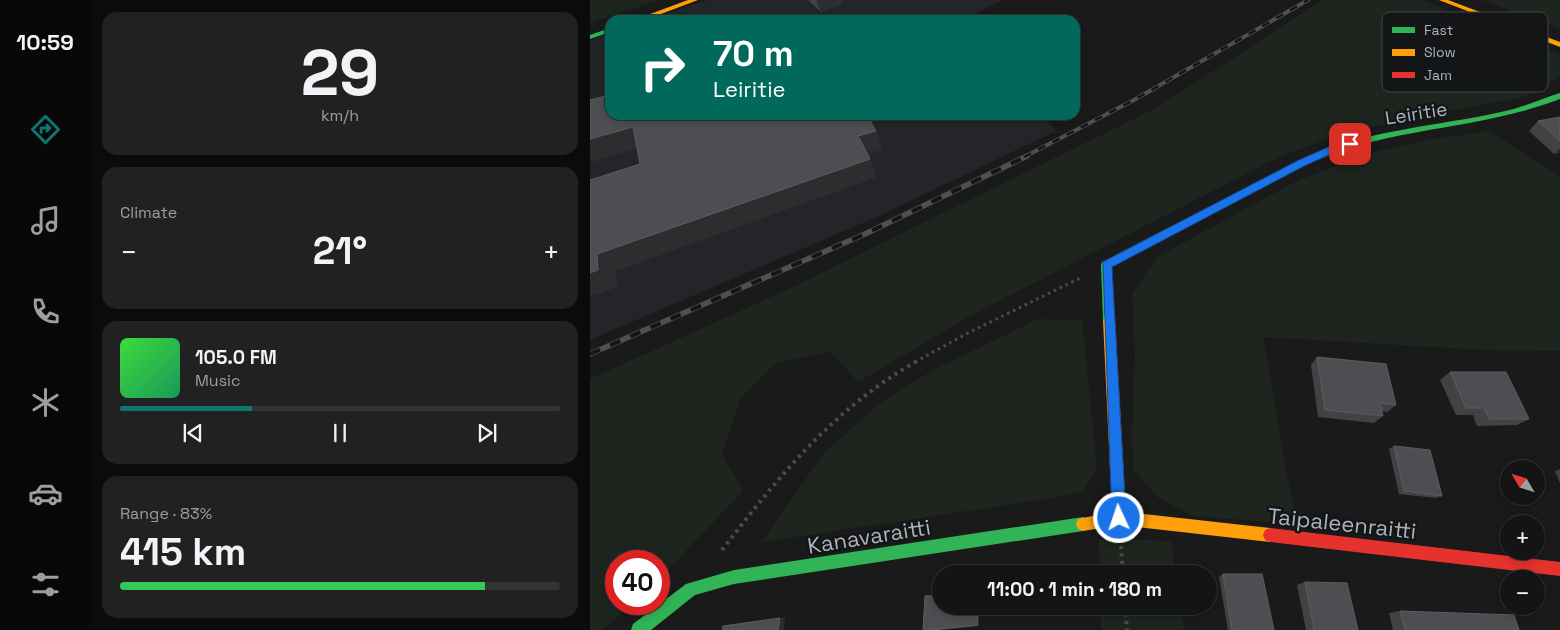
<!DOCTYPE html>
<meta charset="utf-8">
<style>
body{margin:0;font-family:"Space Grotesk",sans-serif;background:#212122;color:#f1f3f6;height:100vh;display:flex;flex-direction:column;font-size:19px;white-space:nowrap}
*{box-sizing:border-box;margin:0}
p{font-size:16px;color:#9d9ea0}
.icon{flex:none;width:28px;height:28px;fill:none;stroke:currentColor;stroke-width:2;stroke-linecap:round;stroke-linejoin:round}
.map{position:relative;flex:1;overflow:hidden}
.panel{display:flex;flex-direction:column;gap:12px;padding:12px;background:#0b0b0b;width:500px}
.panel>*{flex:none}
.top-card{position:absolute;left:15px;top:15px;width:475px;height:105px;border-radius:15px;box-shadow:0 2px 8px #0003,0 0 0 1px #333334;background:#00695c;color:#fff;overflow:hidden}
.needle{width:32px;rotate:308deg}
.buttons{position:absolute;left:910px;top:460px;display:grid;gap:10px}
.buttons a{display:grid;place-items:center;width:45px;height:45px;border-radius:50%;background:#141414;box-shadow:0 2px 8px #0003,0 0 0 1px #333334;font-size:25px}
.speed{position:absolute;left:15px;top:550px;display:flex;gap:10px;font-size:25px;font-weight:700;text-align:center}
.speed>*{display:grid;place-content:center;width:65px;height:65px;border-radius:50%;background:#141414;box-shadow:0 2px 8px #0003,0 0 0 1px #333334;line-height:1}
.speed .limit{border:8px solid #d22;background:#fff;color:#111}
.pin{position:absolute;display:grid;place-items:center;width:42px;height:42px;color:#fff;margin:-21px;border-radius:10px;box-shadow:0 2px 8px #0006}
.me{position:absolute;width:55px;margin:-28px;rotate:357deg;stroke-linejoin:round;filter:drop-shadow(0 0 4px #0008)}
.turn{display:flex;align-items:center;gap:18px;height:105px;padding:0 25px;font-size:22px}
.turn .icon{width:65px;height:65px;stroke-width:2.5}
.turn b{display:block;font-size:35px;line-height:42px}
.big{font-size:38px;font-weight:700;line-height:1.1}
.panel .card{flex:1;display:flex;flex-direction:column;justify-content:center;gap:8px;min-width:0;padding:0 18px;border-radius:15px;background:#212122}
.panel .dial{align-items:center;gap:0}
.dial b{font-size:65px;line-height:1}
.song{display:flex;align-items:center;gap:15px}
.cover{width:60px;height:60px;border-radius:8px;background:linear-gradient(135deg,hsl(120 70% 55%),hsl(150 70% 35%))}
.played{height:5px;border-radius:2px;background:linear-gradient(90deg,#0f766e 30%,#333334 30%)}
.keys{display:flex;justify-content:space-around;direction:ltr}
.heat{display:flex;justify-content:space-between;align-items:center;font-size:28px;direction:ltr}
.charge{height:8px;border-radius:4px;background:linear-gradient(90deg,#34c759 83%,#333334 0)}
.trip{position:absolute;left:342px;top:565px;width:285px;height:50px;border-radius:25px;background:#141414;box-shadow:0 2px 8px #0003,0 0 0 1px #333334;font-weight:700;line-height:50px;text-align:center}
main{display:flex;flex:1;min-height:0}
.tab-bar{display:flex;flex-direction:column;width:90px;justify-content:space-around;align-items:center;background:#080808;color:#9d9ea0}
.tab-bar .icon{width:35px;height:35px}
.tab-bar .on{color:#0f766e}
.tab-bar b{font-size:22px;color:#f1f3f6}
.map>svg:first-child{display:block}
</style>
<main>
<nav class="tab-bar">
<b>10:59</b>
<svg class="icon on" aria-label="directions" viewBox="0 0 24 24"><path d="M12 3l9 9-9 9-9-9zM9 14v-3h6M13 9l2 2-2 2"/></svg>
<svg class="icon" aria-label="music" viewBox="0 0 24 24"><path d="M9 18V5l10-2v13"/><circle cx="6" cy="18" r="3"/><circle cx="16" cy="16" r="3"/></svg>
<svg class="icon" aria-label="phone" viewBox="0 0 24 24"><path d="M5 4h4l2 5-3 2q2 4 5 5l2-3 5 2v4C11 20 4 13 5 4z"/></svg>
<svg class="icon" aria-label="climate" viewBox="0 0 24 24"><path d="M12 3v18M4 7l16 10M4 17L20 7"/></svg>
<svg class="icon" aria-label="car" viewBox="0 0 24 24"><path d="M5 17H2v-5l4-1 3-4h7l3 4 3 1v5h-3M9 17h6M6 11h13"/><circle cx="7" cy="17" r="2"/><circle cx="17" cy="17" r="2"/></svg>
<svg class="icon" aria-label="filters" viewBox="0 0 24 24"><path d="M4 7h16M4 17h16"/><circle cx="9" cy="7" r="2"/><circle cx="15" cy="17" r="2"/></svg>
</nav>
<section class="panel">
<div class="card dial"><b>29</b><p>km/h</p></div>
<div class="card"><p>Climate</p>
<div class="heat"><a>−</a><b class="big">21°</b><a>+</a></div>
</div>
<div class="card">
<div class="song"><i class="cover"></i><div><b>105.0 FM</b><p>Music</p></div></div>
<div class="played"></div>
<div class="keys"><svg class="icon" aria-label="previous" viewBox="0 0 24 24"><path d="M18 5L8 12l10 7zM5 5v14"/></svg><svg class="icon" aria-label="pause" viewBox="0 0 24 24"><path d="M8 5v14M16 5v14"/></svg><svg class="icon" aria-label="next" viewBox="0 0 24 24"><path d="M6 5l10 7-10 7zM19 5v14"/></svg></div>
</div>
<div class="card"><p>Range · 83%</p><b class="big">415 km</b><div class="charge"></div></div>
</section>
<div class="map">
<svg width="970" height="630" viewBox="0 0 970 630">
<rect width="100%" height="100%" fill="#1a1a1b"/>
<g fill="#242528">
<path d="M 117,0 L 412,0 L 381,16 L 385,20 L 59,20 Z"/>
<path d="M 20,33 L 20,115 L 453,115 L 466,131 L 289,216 L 0,340 L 0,40 Z"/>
</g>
<g fill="#1e251e">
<path d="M 0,0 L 69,0 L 0,23 Z"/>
<path d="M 733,0 L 832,0 L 970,54 L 970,76 L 935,97 L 806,121 L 744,137 L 689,157 L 380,316 L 268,382 L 241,352 L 187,362 L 150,399 L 132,454 L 153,491 L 69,579 L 69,561 L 26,561 L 26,604 L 42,604 L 13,630 L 0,630 L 0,379 L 203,287 L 566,108 Z"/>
<path d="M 892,0 L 970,0 L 970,29 Z"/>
<path d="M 899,131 L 970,177 L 970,351 L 895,350 L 673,337 L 706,524 L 603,516 L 567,497 L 543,469 L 542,435 L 545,354 L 542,294 L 567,257 L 705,182 L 771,155 L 837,140 Z"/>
<path d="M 448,319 L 492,320 L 507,468 L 493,491 L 469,497 L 172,542 L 233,454 L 290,403 L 345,369 Z"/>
<path d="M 509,538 L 581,541 L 586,574 L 510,574 Z"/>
<path d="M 510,606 L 591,606 L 594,630 L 511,630 Z"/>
</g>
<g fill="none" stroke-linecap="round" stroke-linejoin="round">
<path stroke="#4a4c4e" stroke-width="3" stroke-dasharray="2.5 4" stroke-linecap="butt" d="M 325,362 L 376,334 L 492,277"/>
<g stroke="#4a4c4e" stroke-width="4" stroke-dasharray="3 4.5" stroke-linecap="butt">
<path d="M 531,546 L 533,574"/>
<path d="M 132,550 C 190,475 243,409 327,361"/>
<path d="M 535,606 L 537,630"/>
</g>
<g fill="#30b455" fill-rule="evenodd">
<path d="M 20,28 L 20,32 L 0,39 L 0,35 Z"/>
<path d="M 970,93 L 970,99 C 887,131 797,126 716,165 L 521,267 L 525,320 L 523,323 L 515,323 L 513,320 L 511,265 L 512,262 L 710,160 C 774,130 843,127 911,112 C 932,108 950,99 970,93 Z"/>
<path d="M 493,517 L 498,519 L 500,524 L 498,529 L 493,531 L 144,584 L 105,595 L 61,630 L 41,630 L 43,624 L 96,584 L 144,570 Z"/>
</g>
<g fill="#ff9f0a" fill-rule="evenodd">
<path d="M 98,0 L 108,0 L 55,20 L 44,20 Z"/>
<path d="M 849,0 L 858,0 L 970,42 L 970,47 Z"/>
<path d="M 519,315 L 523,317 L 525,320 L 536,512 L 680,528 L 685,530 L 687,535 L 685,540 L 680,542 L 529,525 L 493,531 L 488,529 L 486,524 L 488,519 L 522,512 L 513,320 L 515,317 Z"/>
</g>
<path fill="#e5322d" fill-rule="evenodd" d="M 680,528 L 970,562 L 970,576 L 680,542 L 675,540 L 673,535 L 675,530 Z"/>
<defs>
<path id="rail-far1" d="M 434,157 L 544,100 L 718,0"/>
<path id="rail" d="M 0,354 L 275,234 L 437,156"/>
</defs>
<use href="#rail-far1" stroke="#4e5052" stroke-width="4"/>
<use href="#rail" stroke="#4e5052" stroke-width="5.5"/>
<use href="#rail-far1" stroke="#141517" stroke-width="2.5" stroke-dasharray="8" stroke-linecap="butt"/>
<use href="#rail" stroke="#141517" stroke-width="4" stroke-dasharray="11" stroke-linecap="butt"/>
</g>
<g fill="#404244">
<path d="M 218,0 L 251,0 L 253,4 L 231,12 Z"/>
<path d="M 970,117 L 970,153 L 964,154 L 939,131 L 948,121 Z"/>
<path d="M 727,357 L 806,405 L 797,412 L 792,411 L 793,416 L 784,423 L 728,417 L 721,365 Z"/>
<path d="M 860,372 L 939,419 L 927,425 L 887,426 L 883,415 L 866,415 L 850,380 Z"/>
<path d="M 804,446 L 852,496 L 846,498 L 809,494 L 799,449 Z"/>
<path d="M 970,469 L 970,483 L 965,471 Z"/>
<path d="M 633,574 L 684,630 L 638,630 L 629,577 Z"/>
<path d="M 715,582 L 768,630 L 716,630 L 707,585 Z"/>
<path d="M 351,606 L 389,606 L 389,626 L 348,630 L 333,630 Z"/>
<path d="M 810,611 L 929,630 L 803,630 L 799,613 Z"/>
</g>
<g fill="#2c2d2e">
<path d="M 226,0 L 251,0 L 253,4 L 231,12 Z"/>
<path d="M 43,127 L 58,145 L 2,162 L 0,160 L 0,139 Z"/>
<path d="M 286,131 L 293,149 L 275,155 L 268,136 Z"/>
<path d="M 970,148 L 970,153 L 964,154 Z"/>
<path d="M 280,159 L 287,177 L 26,271 L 28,287 L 0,297 L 0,273 L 7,254 Z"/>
<path d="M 388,606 L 389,606 L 389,626 L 387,625 Z"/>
<path d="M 190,618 L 195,618 L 194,630 L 188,630 Z"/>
</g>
<g fill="#4c4e51" stroke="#5b5e61">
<path d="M 20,95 L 20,115 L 277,115 L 286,131 L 268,136 L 280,159 L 7,254 L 8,270 L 0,273 L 0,180 L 50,164 L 43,127 L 0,139 L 0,100 Z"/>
<path d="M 970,117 L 970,141 L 948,121 Z"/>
<path d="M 727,357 L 796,364 L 806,405 L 790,403 L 793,416 L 735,410 Z"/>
<path d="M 860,372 L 916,372 L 939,419 L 899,419 L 894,408 L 876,408 Z"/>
<path d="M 804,446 L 840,450 L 852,496 L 814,491 Z"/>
<path d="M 633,574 L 672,574 L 684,630 L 642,630 Z"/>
<path d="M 715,582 L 757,583 L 768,630 L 724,630 Z"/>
<path d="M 351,595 L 351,606 L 388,606 L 387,625 L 341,630 L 333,630 L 335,596 Z"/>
<path d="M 810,611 L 924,615 L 929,630 L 815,630 Z"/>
<path d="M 190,618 L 188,630 L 132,630 L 133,626 Z"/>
</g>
<path fill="#1a73e8" stroke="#114b97" d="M 760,141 L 765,144 L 763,146 L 749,150 L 714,166 L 522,267 L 536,518 L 534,523 L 529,525 L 524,523 L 522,518 L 513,262 L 707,161 L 743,145 Z"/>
<g text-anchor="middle" stroke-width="5" stroke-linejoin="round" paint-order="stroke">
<g font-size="19" fill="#acb3bb" stroke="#141517">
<text transform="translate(826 113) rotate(-9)" y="7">Leiritie</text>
</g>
<g font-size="22" fill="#acb3bb" stroke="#141517">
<text transform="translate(752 523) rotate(6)" y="8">Taipaleenraitti</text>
<text transform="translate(279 536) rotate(-9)" y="8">Kanavaraitti</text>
</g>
</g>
<rect x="792" y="12" width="166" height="80" rx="8" fill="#141517" stroke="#424448" stroke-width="1"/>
<rect x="802" y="27" width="23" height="6" fill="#30b455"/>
<rect x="802" y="49" width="23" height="7" fill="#ff9f0a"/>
<rect x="802" y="72" width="23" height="6" fill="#e5322d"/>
<g font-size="14" fill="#acb3bb">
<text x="834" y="35">Fast</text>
<text x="834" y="57">Slow</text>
<text x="834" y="80">Jam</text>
</g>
</svg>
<div class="buttons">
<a><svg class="needle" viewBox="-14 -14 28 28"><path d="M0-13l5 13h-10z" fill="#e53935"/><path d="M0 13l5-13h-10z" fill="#9d9ea0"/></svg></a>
<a>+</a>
<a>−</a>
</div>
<div class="speed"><div class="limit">40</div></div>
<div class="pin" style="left:760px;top:144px;background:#d93025"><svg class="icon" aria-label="arrive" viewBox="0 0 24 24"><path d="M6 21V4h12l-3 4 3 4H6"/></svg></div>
<svg class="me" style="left:529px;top:518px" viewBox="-20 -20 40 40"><circle r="17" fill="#1a73e8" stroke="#fff" stroke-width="3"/><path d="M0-11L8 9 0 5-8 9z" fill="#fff"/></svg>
<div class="trip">11:00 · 1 min · 180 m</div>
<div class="top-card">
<div class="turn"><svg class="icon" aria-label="right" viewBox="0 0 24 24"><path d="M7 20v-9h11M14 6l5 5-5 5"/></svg><div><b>70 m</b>Leiritie</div></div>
</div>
</div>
</main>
